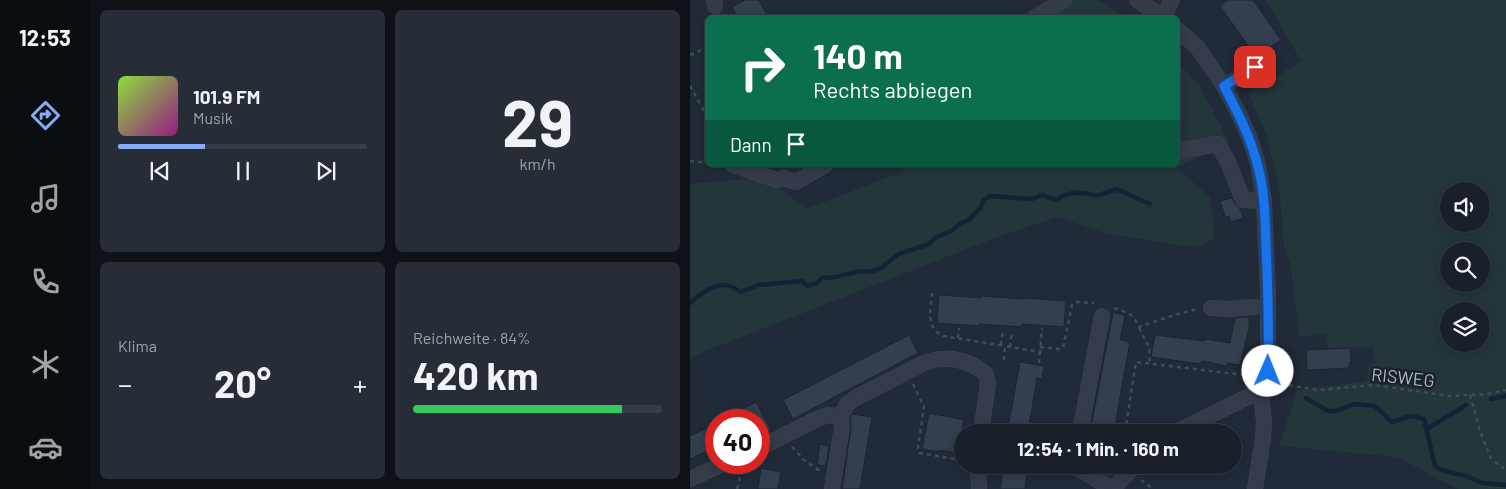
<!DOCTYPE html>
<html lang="de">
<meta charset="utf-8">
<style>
body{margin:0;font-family:Barlow,sans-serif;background:#262d36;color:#f1f3f6;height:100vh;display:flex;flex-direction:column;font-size:19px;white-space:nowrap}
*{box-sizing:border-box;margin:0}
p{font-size:16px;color:#9fa3a8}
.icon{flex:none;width:28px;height:28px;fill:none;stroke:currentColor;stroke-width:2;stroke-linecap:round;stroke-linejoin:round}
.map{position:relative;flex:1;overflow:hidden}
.panel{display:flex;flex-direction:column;gap:10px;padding:10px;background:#0e1217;width:600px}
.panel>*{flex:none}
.guide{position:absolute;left:15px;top:15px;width:475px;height:152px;border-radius:8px;box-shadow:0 2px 12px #0003,0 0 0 1px #373e47;background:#0b6e4f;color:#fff;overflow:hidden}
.buttons{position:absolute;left:750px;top:182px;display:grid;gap:10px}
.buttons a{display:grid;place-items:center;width:50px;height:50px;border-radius:50%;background:#19202a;box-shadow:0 2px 12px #0003,0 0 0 1px #373e47;font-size:25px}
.speed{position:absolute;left:15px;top:409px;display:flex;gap:10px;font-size:25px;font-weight:700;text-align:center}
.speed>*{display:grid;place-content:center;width:65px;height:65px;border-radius:50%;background:#19202a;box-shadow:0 2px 12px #0003,0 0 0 1px #373e47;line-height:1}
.speed .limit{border:8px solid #d22;background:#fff;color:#111}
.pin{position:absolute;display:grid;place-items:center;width:42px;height:42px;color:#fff;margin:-21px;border-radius:10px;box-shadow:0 2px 8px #0006}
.me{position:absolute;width:55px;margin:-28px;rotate:1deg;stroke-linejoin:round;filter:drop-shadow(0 0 4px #0008)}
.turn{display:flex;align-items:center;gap:18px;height:105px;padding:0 25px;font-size:22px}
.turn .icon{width:65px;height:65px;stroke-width:2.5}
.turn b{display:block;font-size:35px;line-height:42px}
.then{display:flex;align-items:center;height:48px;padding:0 25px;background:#0003;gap:10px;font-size:19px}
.big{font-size:38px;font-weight:700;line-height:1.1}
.panel .widget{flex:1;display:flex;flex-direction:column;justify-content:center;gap:8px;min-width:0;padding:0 18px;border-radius:8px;background:#262d36}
.panel .dial{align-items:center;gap:0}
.dial b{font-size:65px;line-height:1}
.song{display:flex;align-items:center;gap:15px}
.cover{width:60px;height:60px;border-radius:8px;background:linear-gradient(135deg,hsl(90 70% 55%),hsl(310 70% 35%))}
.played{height:5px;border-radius:2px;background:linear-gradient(90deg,#84acf6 35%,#373e47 35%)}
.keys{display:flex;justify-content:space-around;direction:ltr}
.heat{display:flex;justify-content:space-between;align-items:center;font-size:28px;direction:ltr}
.charge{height:8px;border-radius:4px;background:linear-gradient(90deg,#34c759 84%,#373e47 0)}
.panel .tiles{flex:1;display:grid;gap:10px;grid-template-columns:repeat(2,1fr)}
.trip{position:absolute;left:264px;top:424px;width:288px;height:50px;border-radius:25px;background:#19202a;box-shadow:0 2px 12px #0003,0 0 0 1px #373e47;font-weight:700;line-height:50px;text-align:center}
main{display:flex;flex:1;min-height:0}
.tab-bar{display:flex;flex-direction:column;width:90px;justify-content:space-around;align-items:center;background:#0a0d11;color:#9fa3a8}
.tab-bar .icon{width:35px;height:35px}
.tab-bar .on{color:#84acf6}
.tab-bar b{font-size:22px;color:#f1f3f6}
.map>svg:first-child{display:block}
</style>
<main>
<nav class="tab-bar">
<b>12:53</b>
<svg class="icon on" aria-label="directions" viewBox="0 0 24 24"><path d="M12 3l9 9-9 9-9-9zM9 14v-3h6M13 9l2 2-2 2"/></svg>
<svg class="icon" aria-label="music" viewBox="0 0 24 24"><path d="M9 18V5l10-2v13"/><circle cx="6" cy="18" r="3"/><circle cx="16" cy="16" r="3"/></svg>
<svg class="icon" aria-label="phone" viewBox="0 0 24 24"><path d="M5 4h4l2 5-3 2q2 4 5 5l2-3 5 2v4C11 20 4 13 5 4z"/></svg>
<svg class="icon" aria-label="climate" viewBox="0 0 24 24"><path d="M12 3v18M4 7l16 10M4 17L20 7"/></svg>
<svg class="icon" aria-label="car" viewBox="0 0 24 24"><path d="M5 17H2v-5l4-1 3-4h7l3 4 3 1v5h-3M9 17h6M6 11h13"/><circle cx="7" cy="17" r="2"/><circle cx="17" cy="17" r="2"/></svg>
</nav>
<section class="panel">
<div class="tiles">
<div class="widget">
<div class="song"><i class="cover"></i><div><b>101.9 FM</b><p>Musik</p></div></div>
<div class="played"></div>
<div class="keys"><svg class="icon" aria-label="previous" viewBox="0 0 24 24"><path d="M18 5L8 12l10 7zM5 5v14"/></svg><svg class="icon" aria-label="pause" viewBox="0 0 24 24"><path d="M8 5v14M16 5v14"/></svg><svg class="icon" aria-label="next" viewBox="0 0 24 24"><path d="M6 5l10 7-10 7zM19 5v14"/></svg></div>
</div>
<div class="widget dial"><b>29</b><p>km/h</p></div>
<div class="widget"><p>Klima</p>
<div class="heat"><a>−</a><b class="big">20°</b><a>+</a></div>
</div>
<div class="widget"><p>Reichweite · 84%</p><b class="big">420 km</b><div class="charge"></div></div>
</div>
</section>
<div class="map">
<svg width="816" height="489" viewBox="0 0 816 489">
<rect width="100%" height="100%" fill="#212a38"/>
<g fill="#23363a" fill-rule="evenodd">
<path d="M 383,0 L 408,0 L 436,17 L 354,18 Z"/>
<path d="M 576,0 L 816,0 L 816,489 L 768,489 L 707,457 L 589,446 L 607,390 L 677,381 L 678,368 L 685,363 L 683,347 L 638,348 L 636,335 L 609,336 L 601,268 L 594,245 L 589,188 L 578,139 L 559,94 L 611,61 ZM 759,191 L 791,191 L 791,224 L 759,224 ZM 759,251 L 791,251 L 791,284 L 759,284 ZM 759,311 L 791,311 L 791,344 L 759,344 Z"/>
<path d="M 488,62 L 510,86 L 539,142 L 487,168 L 520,197 L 525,237 L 510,248 L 418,234 L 367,217 L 308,237 L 0,357 L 0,184 L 76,177 L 116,209 L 213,171 L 212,165 L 488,165 Z"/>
</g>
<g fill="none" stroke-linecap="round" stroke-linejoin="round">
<g stroke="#152136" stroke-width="4.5">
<path d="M 0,303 C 10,294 26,281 40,286 C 43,287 47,290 51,292 L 68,285 L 112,281 L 117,286 L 127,283 L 132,278 L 145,277 L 171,271 L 179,272 L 191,268 L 209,254 L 239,244 L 245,238 L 263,230 L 271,223 L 279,220 L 291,207 L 294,200 L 300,196 L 342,199 L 352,195 L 365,200 C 378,192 391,190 406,196 L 427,189 L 460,204"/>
<path d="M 616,398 L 638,411 L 646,411 L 664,404 L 685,406 L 702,422 L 720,416 L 734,419 L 745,466 L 751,470 L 776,476 L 793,483 L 816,485"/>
<path d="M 801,399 L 816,396"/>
<path d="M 737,429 L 776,405"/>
</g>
</g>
<g fill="#333e4f" stroke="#1c2430">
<path d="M 55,0 L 69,0 L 78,18 L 48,18 L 42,7 Z"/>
<path d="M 538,0 L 563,0 L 591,40 L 566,57 L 530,6 Z"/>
<path d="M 542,198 L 545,204 L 550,209 L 553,218 L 541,222 L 539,216 L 535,217 L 530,201 Z"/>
<path d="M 249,295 L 291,298 L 291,296 L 334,299 L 334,298 L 376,301 L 374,327 L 332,324 L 332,327 L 289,324 L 289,326 L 247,323 Z"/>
<path d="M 423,313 L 435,315 L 430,340 L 440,342 L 431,391 L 424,432 L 400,432 Z"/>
<path d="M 559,317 L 559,328 L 550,365 L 537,363 L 537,366 L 512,361 L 511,364 L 461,357 L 465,335 L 515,341 L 515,339 L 540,343 L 545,318 Z"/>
<path d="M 219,335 L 228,353 L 103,419 L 93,400 Z"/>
<path d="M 660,348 L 661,363 L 659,363 L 659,368 L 617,370 L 616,350 Z"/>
<path d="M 330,362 L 354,366 L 352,379 L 347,378 L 338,432 L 320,432 L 320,428 L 318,428 Z"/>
<path d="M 66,402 L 81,430 L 69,437 L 69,420 L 32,420 Z"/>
<path d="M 239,413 L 274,420 L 268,453 L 250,450 L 249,452 L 232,449 Z"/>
<path d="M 163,414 L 182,417 L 170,489 L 152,489 L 161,428 L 160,418 Z"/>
<path d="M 26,424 L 26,447 L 0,459 L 0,436 Z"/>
<path d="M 130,444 L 139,446 L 136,466 L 127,465 Z"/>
<path d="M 314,465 L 338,465 L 335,489 L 310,489 Z"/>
<path d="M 71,468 L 91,472 L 88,489 L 68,489 Z"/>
</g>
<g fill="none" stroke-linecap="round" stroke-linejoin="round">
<defs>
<g id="minor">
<path d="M 24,0 L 25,6"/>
<path d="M 447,0 L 474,18"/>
<path d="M 473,17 L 482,0"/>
<path d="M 344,18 L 374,0"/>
<path d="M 534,86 L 565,67"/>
<path d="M 488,151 L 528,144 L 538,162 L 553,200 L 574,201"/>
<path d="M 43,165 L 87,180 L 93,178 L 106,182 L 135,165"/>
<path d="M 521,308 L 539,309 L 565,307"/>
<path d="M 390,432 L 412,316"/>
<path d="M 486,432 L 574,389 L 577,382 L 578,371 L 578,294 L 574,201 L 568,164 L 560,139 L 550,116 L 534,86 L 508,48 L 488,30"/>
<path d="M 69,448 L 127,419 L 138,415 L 144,416 L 150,414 L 154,411 L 157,404 L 167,397 L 236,362 C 258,355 280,360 296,374 L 298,384 L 291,432"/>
<path d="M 288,465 L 289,489"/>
<path d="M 385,465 L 386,467 L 422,489"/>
<path d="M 0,479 L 38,462"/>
<path d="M 142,489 L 152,427 L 150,414"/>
<path d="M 423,489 L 445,465"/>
<path d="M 565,489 L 573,438 L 574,422 L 571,391"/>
</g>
</defs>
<use href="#minor" stroke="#3e4652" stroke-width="16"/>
<g stroke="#3c4f52" stroke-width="2.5" stroke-dasharray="4 4" stroke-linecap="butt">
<path d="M 0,55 L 18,47"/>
<path d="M 0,86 L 18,118"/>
<path d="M 0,161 L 18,163"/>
<path d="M 242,293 C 241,310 235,328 253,336 L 315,346"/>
<path d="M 424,308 C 438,313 443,313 449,327 L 484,315 L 507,309"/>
<path d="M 449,328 L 459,347 L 460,364"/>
<path d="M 268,338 L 269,328"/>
<path d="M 311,345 L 313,330"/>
<path d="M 320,347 L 322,332"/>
<path d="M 350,347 L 369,349 L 373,348 L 382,305 L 386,302 L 404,303"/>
<path d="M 314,360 L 315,346 L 350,352 L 352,328"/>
<path d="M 349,363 L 350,352"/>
<path d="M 223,384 L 234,407 L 228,448 L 229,453 L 272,460"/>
<path d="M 591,384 L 629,390 L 684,385 L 760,396 L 798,394 L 816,390"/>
<path d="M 780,395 L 790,431 L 801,459 L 816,470"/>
<path d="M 435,432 L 446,362 L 554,375"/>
<path d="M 102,447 L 114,460 L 130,471"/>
<path d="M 451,480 L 463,489"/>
<path d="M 47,489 L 54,462"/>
</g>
<use href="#minor" stroke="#353c49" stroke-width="15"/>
</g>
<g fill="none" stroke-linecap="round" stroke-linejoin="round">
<defs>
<path id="route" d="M 565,67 L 534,86 C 547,111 560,136 567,163 C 575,190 575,218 576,246 C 578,288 579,329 578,371"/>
</defs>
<use href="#route" stroke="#114b97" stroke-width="12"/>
<use href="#route" stroke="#1a73e8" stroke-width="9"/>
</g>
<g text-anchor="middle" stroke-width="5" stroke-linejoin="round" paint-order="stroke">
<g font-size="18" fill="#b0b7c5" stroke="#1a222d">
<text transform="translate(713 378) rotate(6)" y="6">RISWEG</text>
</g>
</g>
</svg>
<div class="buttons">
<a><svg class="icon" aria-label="sound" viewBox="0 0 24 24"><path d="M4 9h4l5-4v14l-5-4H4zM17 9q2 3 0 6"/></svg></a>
<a><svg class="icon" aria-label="search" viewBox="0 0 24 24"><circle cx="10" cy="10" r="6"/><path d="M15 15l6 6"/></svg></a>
<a><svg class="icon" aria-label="layers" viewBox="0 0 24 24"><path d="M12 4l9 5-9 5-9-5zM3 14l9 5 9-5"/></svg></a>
</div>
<div class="speed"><div class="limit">40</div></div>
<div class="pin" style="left:565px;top:67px;background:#d93025"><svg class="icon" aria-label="arrive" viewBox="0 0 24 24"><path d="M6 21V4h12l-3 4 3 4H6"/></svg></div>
<svg class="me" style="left:578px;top:371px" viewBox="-20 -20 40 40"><circle r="19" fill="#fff"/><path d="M0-13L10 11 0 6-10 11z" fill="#1a73e8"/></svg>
<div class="trip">12:54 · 1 Min. · 160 m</div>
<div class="guide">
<div class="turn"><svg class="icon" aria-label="right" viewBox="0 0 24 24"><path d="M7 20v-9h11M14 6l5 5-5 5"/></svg><div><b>140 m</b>Rechts abbiegen</div></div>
<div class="then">Dann<svg class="icon" aria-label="arrive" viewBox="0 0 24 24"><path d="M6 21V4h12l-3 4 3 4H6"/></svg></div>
</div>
</div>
</main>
